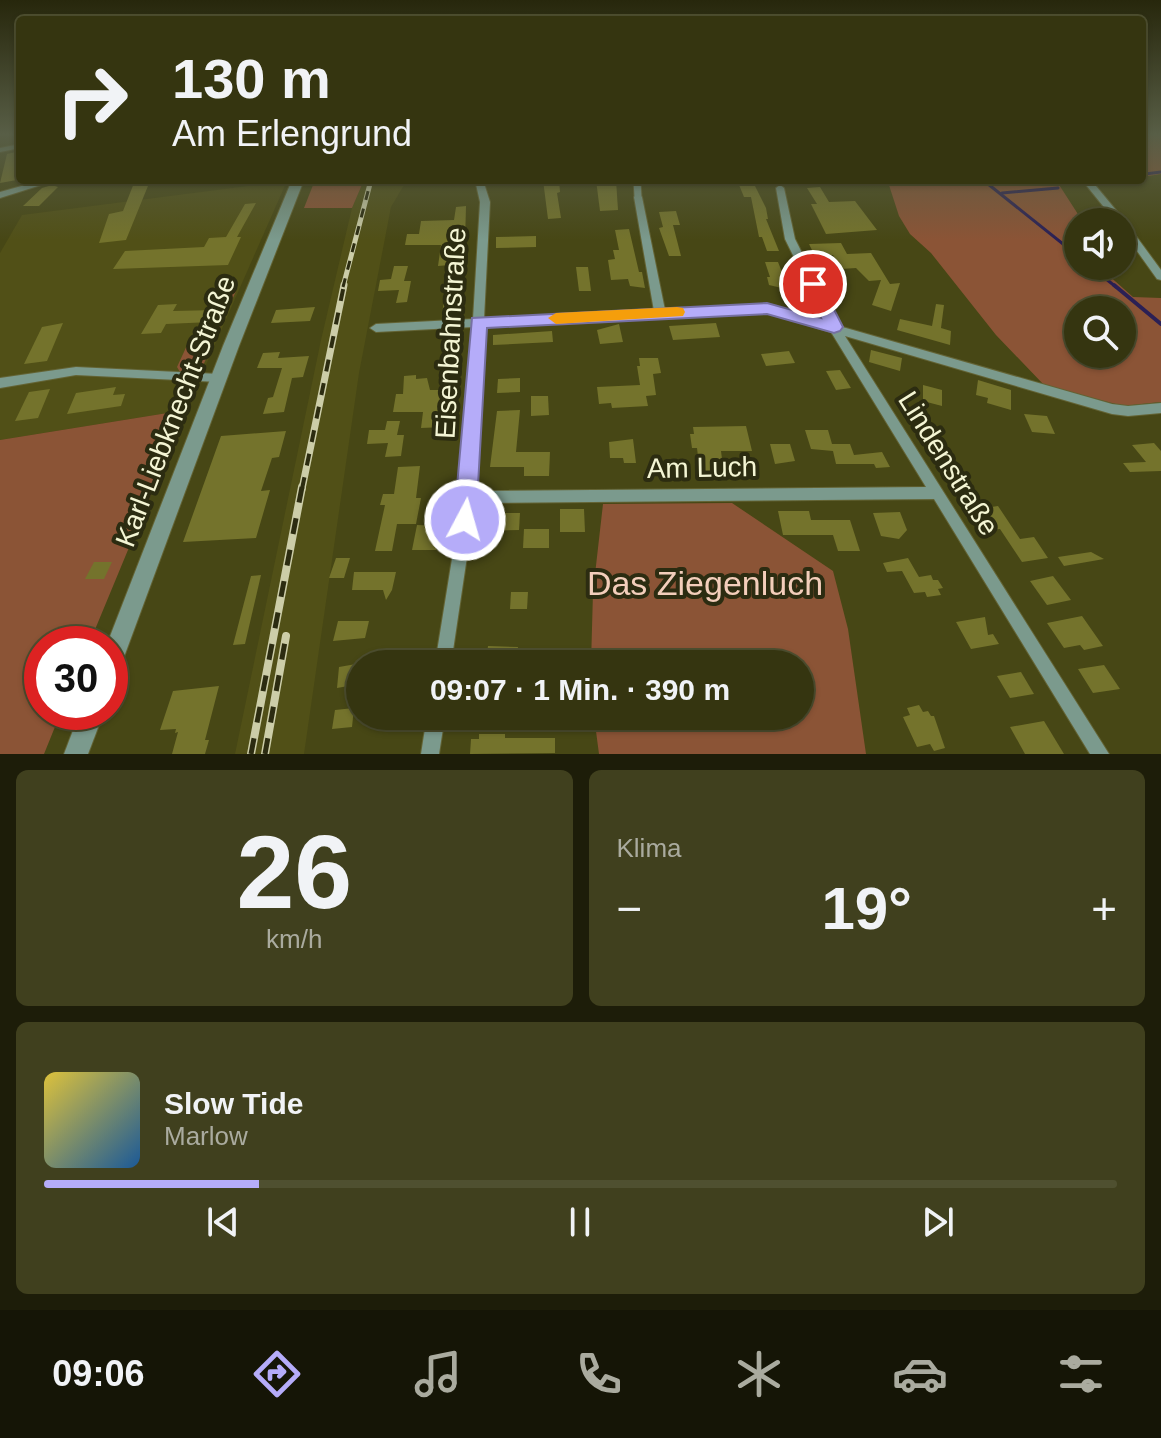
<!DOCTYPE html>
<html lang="de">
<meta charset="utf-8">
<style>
body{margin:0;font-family:Helvetica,sans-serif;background:#40401e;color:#f1f3f6;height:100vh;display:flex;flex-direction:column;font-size:30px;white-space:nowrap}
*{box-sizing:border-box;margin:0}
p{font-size:26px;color:#aaab9f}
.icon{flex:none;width:44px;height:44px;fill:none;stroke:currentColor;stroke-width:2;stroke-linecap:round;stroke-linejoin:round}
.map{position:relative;height:754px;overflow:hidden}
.details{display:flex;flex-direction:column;gap:16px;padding:16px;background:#1d1d09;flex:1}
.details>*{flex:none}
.guide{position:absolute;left:16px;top:16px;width:1130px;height:168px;border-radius:8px;box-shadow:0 2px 6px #0004,0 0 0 2px #4f5030;background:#353510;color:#f1f3f6;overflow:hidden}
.fabs{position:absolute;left:1064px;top:208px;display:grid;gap:16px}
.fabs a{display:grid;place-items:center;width:72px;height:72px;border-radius:50%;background:#353510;box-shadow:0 2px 6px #0004,0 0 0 2px #4f5030;font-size:40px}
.speed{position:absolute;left:24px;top:626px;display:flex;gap:16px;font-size:40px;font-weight:700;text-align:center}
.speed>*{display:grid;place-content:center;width:104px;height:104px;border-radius:50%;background:#353510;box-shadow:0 2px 6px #0004,0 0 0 2px #4f5030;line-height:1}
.speed .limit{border:12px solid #d22;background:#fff;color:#111}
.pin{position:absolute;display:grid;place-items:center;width:68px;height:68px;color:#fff;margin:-34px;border:4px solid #fff;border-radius:50%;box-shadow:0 2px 8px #0007}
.me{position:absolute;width:88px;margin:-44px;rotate:6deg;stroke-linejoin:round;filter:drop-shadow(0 0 6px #0008)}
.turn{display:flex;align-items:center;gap:28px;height:168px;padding:0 24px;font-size:36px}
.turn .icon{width:104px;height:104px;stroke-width:2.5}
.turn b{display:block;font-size:56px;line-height:68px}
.big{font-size:60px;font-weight:800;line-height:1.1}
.details .card{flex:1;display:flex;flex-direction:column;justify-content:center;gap:12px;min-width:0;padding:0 28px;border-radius:12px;background:#40401e}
.details .dial{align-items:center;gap:0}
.dial b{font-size:104px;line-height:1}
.song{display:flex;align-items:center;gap:24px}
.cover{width:96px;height:96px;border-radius:12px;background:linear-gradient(135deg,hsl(50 70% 55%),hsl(210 70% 35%))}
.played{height:8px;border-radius:4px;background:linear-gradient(90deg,#b5acf9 20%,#4f5030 20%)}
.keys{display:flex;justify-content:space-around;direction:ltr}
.heat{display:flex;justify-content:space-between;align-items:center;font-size:44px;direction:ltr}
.details .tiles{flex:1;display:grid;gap:16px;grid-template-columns:1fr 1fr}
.card:last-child{grid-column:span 2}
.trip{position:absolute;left:346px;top:650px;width:468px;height:80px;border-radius:40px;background:#353510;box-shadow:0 2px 6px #0004,0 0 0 2px #4f5030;font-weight:800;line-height:80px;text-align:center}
.tab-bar{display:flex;height:128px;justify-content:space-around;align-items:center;background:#151506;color:#aaab9f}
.tab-bar .icon{width:56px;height:56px}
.tab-bar .active{color:#b5acf9}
.tab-bar b{font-size:36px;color:#f1f3f6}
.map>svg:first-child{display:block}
</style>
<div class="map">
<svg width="1161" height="754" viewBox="0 0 1161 754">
<rect width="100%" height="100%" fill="#474715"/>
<g fill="#515017">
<path d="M 364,180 L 407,180 L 391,207 L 359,373 L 304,754 L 235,754 L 321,340 L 352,208 Z"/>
<path d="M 287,181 L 186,410 L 0,440 L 0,253 L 22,215 Z"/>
</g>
<g fill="#8b5436" fill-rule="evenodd">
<path d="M 1142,134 L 1161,134 L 1161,174 L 1142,177 Z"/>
<path d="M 315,180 L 364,180 L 352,208 L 304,208 Z"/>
<path d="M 884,180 L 1056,180 L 1083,222 L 1078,222 L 1078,266 L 1098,266 L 1133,297 L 1161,298 L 1161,402 L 1123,406 L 1044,385 L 996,335 L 931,253 L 910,234 L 899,216 L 888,182 ZM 1078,310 L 1122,310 L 1122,354 L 1078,354 Z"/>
<path d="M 236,291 L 202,368 L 180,372 L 177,367 L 189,341 L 208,340 L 228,295 Z"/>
<path d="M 186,410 L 89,644 L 42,644 L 42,712 L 61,712 L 44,754 L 0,754 L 0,440 Z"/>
<path d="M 732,503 L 833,571 L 848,629 L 866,754 L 599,754 L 594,716 L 800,716 L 800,664 L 591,664 L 593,592 L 603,504 Z"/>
</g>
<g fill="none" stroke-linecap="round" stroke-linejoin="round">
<g stroke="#2b2055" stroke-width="3">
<path d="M 1145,174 L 1161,172"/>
<path d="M 983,180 L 1078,256"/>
<path d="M 1002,193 L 1058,188"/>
<path d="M 1090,266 L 1116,287"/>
</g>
<path stroke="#2b2055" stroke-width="4" d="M 1114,285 L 1161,324"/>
</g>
<g fill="#74732c">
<path d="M 20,151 L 17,180 L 0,183 L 7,154 Z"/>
<path d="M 543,180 L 559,180 L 560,192 L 557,193 L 561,218 L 548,219 Z"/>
<path d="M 596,180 L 616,180 L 618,210 L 600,211 Z"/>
<path d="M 737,180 L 752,180 L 766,208 L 768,219 L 766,219 L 779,251 L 767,251 L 762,237 L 759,237 L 751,197 L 744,197 Z"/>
<path d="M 150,181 L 126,240 L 99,243 L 109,214 L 123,211 L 134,183 Z"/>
<path d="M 52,185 L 58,187 L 39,206 L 23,206 L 42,188 Z"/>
<path d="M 820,187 L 829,202 L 855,201 L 877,230 L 826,234 L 811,204 L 817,204 L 807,188 Z"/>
<path d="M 256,203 L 237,237 L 241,237 L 228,265 L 113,269 L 125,251 L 204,247 L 209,238 L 226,237 L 245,204 Z"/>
<path d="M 466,206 L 463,313 L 442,313 L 450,265 L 438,266 L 441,245 L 405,245 L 407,234 L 419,234 L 421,221 L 454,220 L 456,207 Z"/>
<path d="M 676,211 L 680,225 L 673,225 L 681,256 L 669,256 L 659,228 L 663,227 L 659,212 Z"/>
<path d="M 629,229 L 639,272 L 642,272 L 645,288 L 630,286 L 628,279 L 611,280 L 608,260 L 615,259 L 613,250 L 619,250 L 615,230 Z"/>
<path d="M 536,236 L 536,247 L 496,248 L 496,237 Z"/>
<path d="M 841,243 L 847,254 L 871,253 L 890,284 L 900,283 L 891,311 L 872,305 L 881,280 L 869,281 L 856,268 L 841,269 L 833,255 L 815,256 L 809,244 Z"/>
<path d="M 765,262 L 778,262 L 784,277 L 794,276 L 804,297 L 789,297 L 786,289 L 769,285 L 767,277 L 770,277 Z"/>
<path d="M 394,266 L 408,266 L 404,281 L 411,281 L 407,302 L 396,303 L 399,290 L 378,291 L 380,280 L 391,279 Z"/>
<path d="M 576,267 L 588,267 L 591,291 L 579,291 Z"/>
<path d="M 177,304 L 173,311 L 217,310 L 211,322 L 166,324 L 161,333 L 141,334 L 158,305 Z"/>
<path d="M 936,304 L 944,305 L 941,328 L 951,331 L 950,345 L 897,330 L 900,319 L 932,326 Z"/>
<path d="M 315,307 L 310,321 L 271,323 L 276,310 Z"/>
<path d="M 63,323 L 47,361 L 24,364 L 42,327 Z"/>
<path d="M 716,323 L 720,337 L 673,340 L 669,326 Z"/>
<path d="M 619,324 L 623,342 L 600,344 L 597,330 Z"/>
<path d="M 552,331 L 553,342 L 493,345 L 493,335 Z"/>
<path d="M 871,350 L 902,358 L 900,371 L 869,362 Z"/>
<path d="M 789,351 L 795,363 L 766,366 L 761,354 Z"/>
<path d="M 280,352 L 278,358 L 309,356 L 303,377 L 292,378 L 284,412 L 263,414 L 268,398 L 273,397 L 282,368 L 257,368 L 263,353 Z"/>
<path d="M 639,358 L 658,358 L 661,373 L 653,374 L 656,395 L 646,396 L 648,406 L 612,408 L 611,403 L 599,404 L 597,387 L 640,385 L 637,366 L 640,366 Z"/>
<path d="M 840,370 L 851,388 L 836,390 L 826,371 Z"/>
<path d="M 416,375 L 416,379 L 427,378 L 430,390 L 449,390 L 444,427 L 421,428 L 423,412 L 393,412 L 396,394 L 403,394 L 404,376 Z"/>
<path d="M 520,378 L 520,392 L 497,393 L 498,379 Z"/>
<path d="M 978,380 L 1011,390 L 1011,410 L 987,403 L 988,398 L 976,395 Z"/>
<path d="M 923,385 L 942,390 L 942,406 L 923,401 Z"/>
<path d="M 116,387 L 113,395 L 125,394 L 121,406 L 67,414 L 76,393 Z"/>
<path d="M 50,389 L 38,418 L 15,421 L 29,392 Z"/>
<path d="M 531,396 L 548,396 L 549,415 L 531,416 Z"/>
<path d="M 520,410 L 516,452 L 550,452 L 549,476 L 524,476 L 524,467 L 490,467 L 497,411 Z"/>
<path d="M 1024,414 L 1047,416 L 1055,434 L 1032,432 Z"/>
<path d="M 387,421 L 400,421 L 397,435 L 404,435 L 401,456 L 385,457 L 388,443 L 367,444 L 369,430 L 385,430 Z"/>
<path d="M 746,426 L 752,451 L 721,451 L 724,475 L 700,474 L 697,448 L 692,448 L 690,434 L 694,434 L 693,427 Z"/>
<path d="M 805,430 L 828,430 L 832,444 L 850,444 L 854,455 L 882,452 L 890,467 L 876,468 L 874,464 L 836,464 L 833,451 L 811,449 Z"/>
<path d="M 286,431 L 279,457 L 272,458 L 261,491 L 270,490 L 256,538 L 183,542 L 221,436 Z"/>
<path d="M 633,439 L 636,463 L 624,463 L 623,458 L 610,458 L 609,442 Z"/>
<path d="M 1154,443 L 1161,451 L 1161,471 L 1130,472 L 1123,463 L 1146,462 L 1132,445 Z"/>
<path d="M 770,444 L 790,444 L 795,461 L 775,464 Z"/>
<path d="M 420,466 L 416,498 L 421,498 L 416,524 L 397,524 L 392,551 L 375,551 L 385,505 L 380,505 L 383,494 L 394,494 L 398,467 Z"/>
<path d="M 998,506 L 1020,539 L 1034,537 L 1048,558 L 1022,562 L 1000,529 L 991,530 L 978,509 Z"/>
<path d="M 560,509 L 584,509 L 585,532 L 560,532 Z"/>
<path d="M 778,511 L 809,511 L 811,520 L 850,520 L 860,551 L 838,551 L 833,535 L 783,535 Z"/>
<path d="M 900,512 L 907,530 L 899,539 L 881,536 L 873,513 Z"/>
<path d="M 484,513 L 520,513 L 519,530 L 482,531 Z"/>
<path d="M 417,525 L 441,526 L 436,550 L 412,550 Z"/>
<path d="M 524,529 L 549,529 L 549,548 L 523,548 Z"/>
<path d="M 1091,552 L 1104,559 L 1064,566 L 1058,557 Z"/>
<path d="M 336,558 L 350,558 L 344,578 L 329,578 Z"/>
<path d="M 908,558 L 919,577 L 931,575 L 933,580 L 938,580 L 943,588 L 938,589 L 941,595 L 927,597 L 925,592 L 914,593 L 902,571 L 887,572 L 883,563 Z"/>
<path d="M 94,562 L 112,562 L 104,579 L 85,579 Z"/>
<path d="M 354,572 L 396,572 L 392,590 L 386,600 L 383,590 L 352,590 Z"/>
<path d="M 261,575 L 245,644 L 233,645 L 251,576 Z"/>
<path d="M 1053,576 L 1071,600 L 1047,605 L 1030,581 Z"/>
<path d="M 511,592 L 528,592 L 527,609 L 510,609 Z"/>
<path d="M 1082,616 L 1103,646 L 1084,650 L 1080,645 L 1064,648 L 1047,623 Z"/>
<path d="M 985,617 L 988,635 L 993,634 L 999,644 L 971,649 L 956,622 Z"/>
<path d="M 338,621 L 369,621 L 365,638 L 333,641 Z"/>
<path d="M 488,646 L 518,647 L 516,664 L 486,664 Z"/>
<path d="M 356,664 L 354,685 L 337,688 L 339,667 Z"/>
<path d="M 1104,665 L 1120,689 L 1093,693 L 1078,669 Z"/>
<path d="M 1021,672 L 1034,694 L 1010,698 L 997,676 Z"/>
<path d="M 219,686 L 205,740 L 209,740 L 205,754 L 172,754 L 178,732 L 175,733 L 176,729 L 160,730 L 173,691 Z"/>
<path d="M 919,705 L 923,712 L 928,711 L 931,716 L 934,716 L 945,748 L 934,751 L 930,744 L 917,747 L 903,717 L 910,715 L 907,708 Z"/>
<path d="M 354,708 L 352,727 L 332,729 L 335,710 Z"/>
<path d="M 1044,721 L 1064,754 L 1025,754 L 1010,727 Z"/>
<path d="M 479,734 L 505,734 L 505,738 L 555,738 L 555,753 L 470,754 L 471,739 L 479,739 Z"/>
</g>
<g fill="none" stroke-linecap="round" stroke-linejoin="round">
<defs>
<path id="pedestrian" d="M 637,180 L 638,197"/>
<g id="minor">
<path d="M 20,144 L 20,148 L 0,152 L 0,148 Z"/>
<path d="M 43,180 L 57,180 L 0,198 L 0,192 Z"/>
<path d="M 475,180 L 483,180 L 490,202 L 484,319 L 654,311 L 634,197 L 638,194 L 642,197 L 665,310 L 767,305 L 826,322 L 785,239 L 776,188 L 780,185 L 784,188 L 795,239 L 839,326 L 1112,404 L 1128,406 L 1161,403 L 1161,413 L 1128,416 L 1112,414 L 845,336 L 1109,754 L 1090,754 L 934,499 L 475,503 L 451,664 L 435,664 L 462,497 L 473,327 L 376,332 L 370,328 L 376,324 L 473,319 L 480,202 ZM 767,313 L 831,332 L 926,487 L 476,491 L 484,327 Z"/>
<path d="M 1082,180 L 1091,180 L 1125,221 L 1161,270 L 1161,280 L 1157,279 L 1122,230 L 1122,222 L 1116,222 Z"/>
<path d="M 76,367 L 219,374 L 225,378 L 219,382 L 76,375 L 0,388 L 0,378 Z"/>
<path d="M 427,716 L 445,716 L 439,754 L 421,754 Z"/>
</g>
<g id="tertiary">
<path d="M 292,180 L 304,180 L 239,346 L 121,665 L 118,673 L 110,676 L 110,644 L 107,644 L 223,346 Z"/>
<path d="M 80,712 L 104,712 L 88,754 L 64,754 Z"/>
</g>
</defs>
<use href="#pedestrian" stroke="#636334" stroke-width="9"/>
<use href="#minor" stroke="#636334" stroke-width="2"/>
<use href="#tertiary" stroke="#636334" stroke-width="2"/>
<use href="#pedestrian" stroke="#7b9a8d" stroke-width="7"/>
<use href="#minor" fill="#7b9a8d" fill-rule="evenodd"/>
<use href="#tertiary" fill="#7b9a8d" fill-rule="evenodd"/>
<defs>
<path id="rail-far2" d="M 343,287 L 371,180"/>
<path id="rail-far1" d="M 302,489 L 344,285"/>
<g id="rail">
<path d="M 251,754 L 302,487"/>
<path d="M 265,754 L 286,636"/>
</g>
</defs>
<use href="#rail-far2" stroke="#cccda8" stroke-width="5"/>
<use href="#rail-far1" stroke="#cccda8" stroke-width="7"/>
<use href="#rail" stroke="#cccda8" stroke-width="8"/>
<use href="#rail-far2" stroke="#2c2c11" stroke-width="3" stroke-dasharray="9" stroke-linecap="butt"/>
<use href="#rail-far1" stroke="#2c2c11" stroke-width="4" stroke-dasharray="12" stroke-linecap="butt"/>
<use href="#rail" stroke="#2c2c11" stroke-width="5" stroke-dasharray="16" stroke-linecap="butt"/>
</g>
<linearGradient id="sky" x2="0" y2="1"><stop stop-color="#27270c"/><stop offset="0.56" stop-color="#585e46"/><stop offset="1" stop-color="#585e46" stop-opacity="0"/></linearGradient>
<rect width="1161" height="240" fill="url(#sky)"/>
<path fill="#b5acf9" stroke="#7670a2" stroke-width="2" d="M 813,279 L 821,284 L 843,327 L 840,331 L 834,333 L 767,314 L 487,328 L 476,520 L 473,527 L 465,530 L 458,527 L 454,520 L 472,318 L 767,303 L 821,318 L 805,284 Z"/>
<path fill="#f59e0b" d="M 677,307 L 683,308 L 685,312 L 683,316 L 556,324 L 548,318 L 556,313 Z"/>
<g text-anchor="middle" stroke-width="8" stroke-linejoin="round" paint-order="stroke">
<g font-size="28" fill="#f4f5d4" stroke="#2c2c11">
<text transform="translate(450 333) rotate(-87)" y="10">Eisenbahnstraße</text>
<text transform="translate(175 411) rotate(-69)" y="10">Karl-Liebknecht-Straße</text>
<text transform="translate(949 463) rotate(58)" y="10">Lindenstraße</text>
<text transform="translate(702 467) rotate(-1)" y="10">Am Luch</text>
</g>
<g font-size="34" fill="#f3cebb" stroke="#2c2c11">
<text x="705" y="595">Das Ziegenluch</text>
</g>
</g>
</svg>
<div class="fabs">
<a><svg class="icon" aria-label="sound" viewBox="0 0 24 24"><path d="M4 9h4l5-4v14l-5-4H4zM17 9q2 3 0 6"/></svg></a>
<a><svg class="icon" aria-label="search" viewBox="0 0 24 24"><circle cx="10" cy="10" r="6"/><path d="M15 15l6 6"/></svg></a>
</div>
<div class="speed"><div class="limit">30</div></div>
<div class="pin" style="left:813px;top:284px;background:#d93025"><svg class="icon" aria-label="arrive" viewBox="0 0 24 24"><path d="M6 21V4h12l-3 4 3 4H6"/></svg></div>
<svg class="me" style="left:465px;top:520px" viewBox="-20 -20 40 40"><circle r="17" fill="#b5acf9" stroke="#fff" stroke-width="3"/><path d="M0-11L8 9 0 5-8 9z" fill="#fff"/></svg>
<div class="trip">09:07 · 1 Min. · 390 m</div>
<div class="guide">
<div class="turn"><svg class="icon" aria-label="right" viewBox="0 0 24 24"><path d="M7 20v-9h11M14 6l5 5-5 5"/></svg><div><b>130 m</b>Am Erlengrund</div></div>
</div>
</div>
<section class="details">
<div class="tiles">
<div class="card dial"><b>26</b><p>km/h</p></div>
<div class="card"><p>Klima</p>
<div class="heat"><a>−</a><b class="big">19°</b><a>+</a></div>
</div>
<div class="card">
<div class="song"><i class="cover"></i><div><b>Slow Tide</b><p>Marlow</p></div></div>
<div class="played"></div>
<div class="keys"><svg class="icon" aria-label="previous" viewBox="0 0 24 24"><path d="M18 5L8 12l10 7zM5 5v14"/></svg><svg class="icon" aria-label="pause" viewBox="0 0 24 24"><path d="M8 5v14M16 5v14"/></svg><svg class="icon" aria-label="next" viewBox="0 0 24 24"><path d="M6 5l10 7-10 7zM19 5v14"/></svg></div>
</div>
</div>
</section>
<nav class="tab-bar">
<b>09:06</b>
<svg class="icon active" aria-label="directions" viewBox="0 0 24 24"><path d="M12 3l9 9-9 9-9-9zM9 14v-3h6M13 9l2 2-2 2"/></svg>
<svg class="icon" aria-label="music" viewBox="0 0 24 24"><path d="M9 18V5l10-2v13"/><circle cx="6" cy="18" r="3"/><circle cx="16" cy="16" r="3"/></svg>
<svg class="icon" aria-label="phone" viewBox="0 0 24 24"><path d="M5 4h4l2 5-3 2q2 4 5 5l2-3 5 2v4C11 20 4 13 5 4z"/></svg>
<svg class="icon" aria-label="climate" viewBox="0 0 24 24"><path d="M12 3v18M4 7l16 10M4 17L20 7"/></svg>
<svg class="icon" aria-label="car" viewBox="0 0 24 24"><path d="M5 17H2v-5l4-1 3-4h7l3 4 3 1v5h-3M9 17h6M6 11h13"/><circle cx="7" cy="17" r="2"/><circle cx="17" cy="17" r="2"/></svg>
<svg class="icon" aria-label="filters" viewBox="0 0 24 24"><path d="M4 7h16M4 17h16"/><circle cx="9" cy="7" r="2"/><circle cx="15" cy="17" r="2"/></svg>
</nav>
